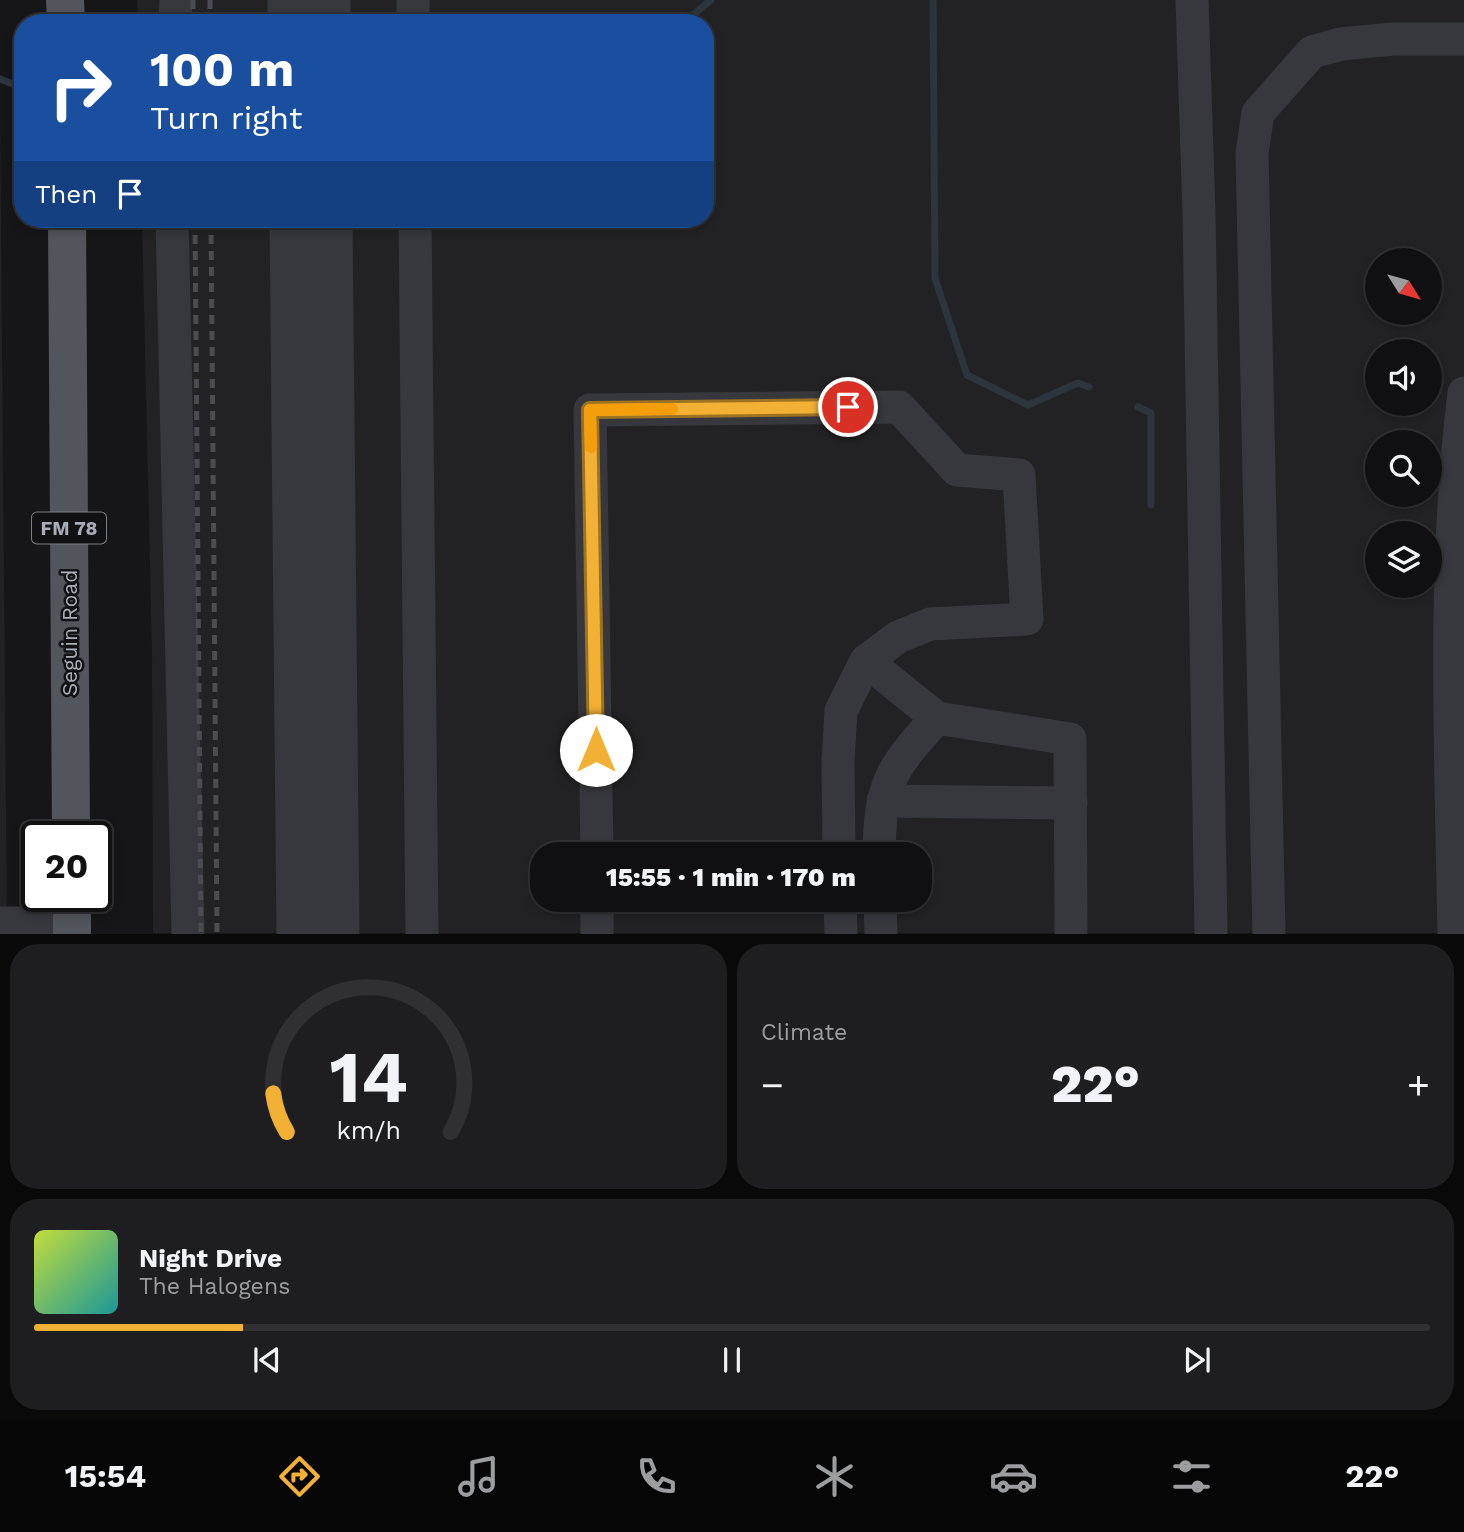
<!DOCTYPE html>
<meta charset="utf-8">
<style>
body{margin:0;font-family:"Work Sans",sans-serif;background:#1e1e20;color:#f1f3f6;height:100vh;display:flex;flex-direction:column;font-size:26px;white-space:nowrap}
*{box-sizing:border-box;margin:0}
p{font-size:23px;color:#9c9d9f}
.icon{flex:none;width:38px;height:38px;fill:none;stroke:currentColor;stroke-width:2;stroke-linecap:round;stroke-linejoin:round}
.map{position:relative;height:934px;overflow:hidden}
.side{display:flex;flex-direction:column;gap:10px;padding:10px;background:#09090a;flex:1}
.side>*{flex:none}
.top-card{position:absolute;left:14px;top:14px;width:700px;height:214px;border-radius:28px;box-shadow:0 4px 10px #0003,0 0 0 2px #303032;background:#1a4fa0;color:#fff;overflow:hidden}
.needle{width:46px;rotate:127deg}
.buttons{position:absolute;left:1365px;top:248px;display:grid;gap:14px}
.buttons a{display:grid;place-items:center;width:77px;height:77px;border-radius:50%;background:#101012;box-shadow:0 4px 10px #0003,0 0 0 2px #303032;font-size:35px}
.speed{position:absolute;left:21px;top:821px;display:flex;gap:14px;font-size:35px;font-weight:700;text-align:center}
.speed>*{display:grid;place-content:center;width:91px;height:91px;border-radius:50%;background:#101012;box-shadow:0 4px 10px #0003,0 0 0 2px #303032;line-height:1}
.speed .limit{border:4px solid #111;border-radius:10px;background:#fff;color:#111}
.pin{position:absolute;display:grid;place-items:center;width:60px;height:60px;color:#fff;margin:-30px;border:4px solid #fff;border-radius:50%;box-shadow:0 2px 7px #0007}
.me{position:absolute;width:77px;margin:-38px;rotate:0deg;stroke-linejoin:round;filter:drop-shadow(0 0 5px #0008)}
.turn{display:flex;align-items:center;gap:24px;height:147px;padding:0 21px;font-size:32px}
.turn .icon{width:91px;height:91px;stroke-width:2.5}
.turn b{display:block;font-size:49px;line-height:60px}
.then{display:flex;align-items:center;height:66px;padding:0 21px;background:#0003;gap:14px;font-size:26px}
.big{font-size:52px;font-weight:800;line-height:1.1}
.side .widget{flex:1;display:flex;flex-direction:column;justify-content:center;gap:10px;min-width:0;padding:0 24px;border-radius:28px;background:#1e1e20}
.side .dial{align-items:center;gap:0}
.dial svg{height:182px;overflow:visible;fill:none;stroke:#303032;stroke-width:7;stroke-linecap:round;text-anchor:middle}
.dial text{fill:#f1f3f6;stroke:none}
.song{display:flex;align-items:center;gap:21px}
.cover{width:84px;height:84px;border-radius:10px;background:linear-gradient(135deg,hsl(70 70% 55%),hsl(180 70% 35%))}
.played{height:7px;border-radius:4px;background:linear-gradient(90deg,#f2b134 15%,#303032 15%)}
.keys{display:flex;justify-content:space-around;direction:ltr}
.heat{display:flex;justify-content:space-between;align-items:center;font-size:38px;direction:ltr}
.side .tiles{flex:1;display:grid;gap:10px;grid-template-columns:1fr 1fr}
.widget:last-child{grid-column:span 2}
.trip{position:absolute;left:530px;top:842px;width:402px;height:70px;border-radius:28px;background:#101012;box-shadow:0 4px 10px #0003,0 0 0 2px #303032;font-weight:800;line-height:70px;text-align:center}
.tabs{display:flex;height:112px;justify-content:space-around;align-items:center;background:#060607;color:#9c9d9f}
.tabs .icon{width:49px;height:49px}
.tabs .current{color:#f2b134}
.tabs b{font-size:32px;color:#f1f3f6}
.map>svg:first-child{display:block}
</style>
<div class="map">
<svg width="1464" height="934" viewBox="0 0 1464 934">
<rect width="100%" height="100%" fill="#161618"/>
<g fill="#222225" fill-rule="evenodd">
<path d="M 137,0 L 1464,0 L 1464,933 L 153,933 L 152,655 L 142,219 L 705,219 L 705,23 L 138,23 ZM 1377,261 L 1430,261 L 1430,313 L 1377,313 ZM 1377,352 L 1430,352 L 1430,404 L 1377,404 ZM 1377,443 L 1430,443 L 1430,495 L 1377,495 ZM 1377,534 L 1430,534 L 1430,586 L 1377,586 ZM 542,854 L 920,854 L 920,900 L 542,900 Z"/>
<path d="M 0,104 L 7,934 L 0,933 Z"/>
</g>
<g fill="none" stroke-linecap="round" stroke-linejoin="round">
<g stroke="#2c353c" stroke-width="7">
<path d="M 933,0 L 935,278 L 967,375 L 1028,405 L 1078,383 L 1089,387"/>
<path d="M 683,23 L 711,0"/>
<path d="M 0,79 L 13,84"/>
<path d="M 1138,407 L 1151,413 L 1151,505"/>
</g>
<g stroke="#37383d" stroke-width="33">
<path d="M 284,0 L 284,23"/>
<path d="M 309,0 L 310,23"/>
<path d="M 334,0 L 334,23"/>
<path d="M 413,0 L 413,23"/>
<path d="M 1192,0 L 1199,213 L 1211,934"/>
<path d="M 175,23 L 176,0"/>
<path d="M 172,219 L 188,934"/>
<path d="M 286,219 L 293,934"/>
<path d="M 312,219 L 319,934"/>
<path d="M 336,219 L 343,934"/>
<path d="M 415,219 L 422,934"/>
<path d="M 866,661 L 937,718 L 1070,739 L 1071,934"/>
<path d="M 883,801 L 1071,803"/>
<path d="M 597,854 L 590,410 L 899,407 L 957,470 L 1019,475 L 1027,619 L 930,624 L 898,637 L 866,661 L 841,711 L 838,761 L 839,854"/>
<path d="M 879,854 C 880,783 891,768 937,718"/>
<path d="M 840,900 L 841,934"/>
<path d="M 880,900 L 881,934"/>
<path d="M 0,923 L 72,923"/>
<path d="M 597,934 L 597,900"/>
<path d="M 1269,934 L 1252,153 L 1258,113 L 1312,52 L 1341,44 L 1393,39 L 1464,39"/>
<path d="M 1454,934 C 1451,754 1442,572 1464,393"/>
</g>
<g stroke="#53555c" stroke-width="38">
<path d="M 65,0 L 66,23"/>
<path d="M 67,219 L 71,836"/>
<path d="M 72,896 L 72,934"/>
</g>
<g stroke="#4a4c52" stroke-width="5" stroke-dasharray="9 7" stroke-linecap="butt">
<path d="M 193,0 L 193,23"/>
<path d="M 210,0 L 210,23"/>
<path d="M 195,219 L 201,934"/>
<path d="M 211,219 L 217,934"/>
</g>
</g>
<g fill="none" stroke-linecap="round" stroke-linejoin="round">
<defs>
<path id="route" d="M 596,750 L 590,410 L 848,407"/>
</defs>
<use href="#route" stroke="#9d7322" stroke-width="18"/>
<use href="#route" stroke="#f2b134" stroke-width="12"/>
<path stroke="#f59e0b" stroke-width="12" d="M 591,447 L 590,410 L 672,409"/>
</g>
<g text-anchor="middle" stroke-width="5" stroke-linejoin="round" paint-order="stroke">
<rect fill="#111113" stroke="#7b7e86" stroke-width="2" x="32" y="512.5" width="74" height="31" rx="5"/>
<g font-size="19" font-weight="bold" fill="#a8adb8">
<text x="69" y="535">FM 78</text>
</g>
<g font-size="21" fill="#a8adb8" stroke="#111113">
<text transform="translate(70 633) rotate(-90)" y="7">Seguin Road</text>
</g>
</g>
</svg>
<div class="buttons">
<a><svg class="needle" viewBox="-14 -14 28 28"><path d="M0-13l5 13h-10z" fill="#e53935"/><path d="M0 13l5-13h-10z" fill="#9c9d9f"/></svg></a>
<a><svg class="icon" aria-label="sound" viewBox="0 0 24 24"><path d="M4 9h4l5-4v14l-5-4H4zM17 9q2 3 0 6"/></svg></a>
<a><svg class="icon" aria-label="search" viewBox="0 0 24 24"><circle cx="10" cy="10" r="6"/><path d="M15 15l6 6"/></svg></a>
<a><svg class="icon" aria-label="layers" viewBox="0 0 24 24"><path d="M12 4l9 5-9 5-9-5zM3 14l9 5 9-5"/></svg></a>
</div>
<div class="speed"><div class="limit">20</div></div>
<div class="pin" style="left:848px;top:407px;background:#d93025"><svg class="icon" aria-label="arrive" viewBox="0 0 24 24"><path d="M6 21V4h12l-3 4 3 4H6"/></svg></div>
<svg class="me" style="left:596px;top:750px" viewBox="-20 -20 40 40"><circle r="19" fill="#fff"/><path d="M0-13L10 11 0 6-10 11z" fill="#f2b134"/></svg>
<div class="trip">15:55 · 1 min · 170 m</div>
<div class="top-card">
<div class="turn"><svg class="icon" aria-label="right" viewBox="0 0 24 24"><path d="M7 20v-9h11M14 6l5 5-5 5"/></svg><div><b>100 m</b>Turn right</div></div>
<div class="then">Then<svg class="icon" aria-label="arrive" viewBox="0 0 24 24"><path d="M6 21V4h12l-3 4 3 4H6"/></svg></div>
</div>
</div>
<section class="side">
<div class="tiles">
<div class="widget dial"><svg viewBox="0 0 100 80">
<path d="M14 69A42 42 0 1 1 86 69"/>
<path d="M14 69A42 42 0 0 1 8 52" stroke="#f2b134"/>
<text x="50" y="56" font-size="32" font-weight="700">14</text>
<text x="50" y="72" font-size="11">km/h</text>
</svg></div>
<div class="widget"><p>Climate</p>
<div class="heat"><a>−</a><b class="big">22°</b><a>+</a></div>
</div>
<div class="widget">
<div class="song"><i class="cover"></i><div><b>Night Drive</b><p>The Halogens</p></div></div>
<div class="played"></div>
<div class="keys"><svg class="icon" aria-label="previous" viewBox="0 0 24 24"><path d="M18 5L8 12l10 7zM5 5v14"/></svg><svg class="icon" aria-label="pause" viewBox="0 0 24 24"><path d="M8 5v14M16 5v14"/></svg><svg class="icon" aria-label="next" viewBox="0 0 24 24"><path d="M6 5l10 7-10 7zM19 5v14"/></svg></div>
</div>
</div>
</section>
<nav class="tabs">
<b>15:54</b>
<svg class="icon current" aria-label="directions" viewBox="0 0 24 24"><path d="M12 3l9 9-9 9-9-9zM9 14v-3h6M13 9l2 2-2 2"/></svg>
<svg class="icon" aria-label="music" viewBox="0 0 24 24"><path d="M9 18V5l10-2v13"/><circle cx="6" cy="18" r="3"/><circle cx="16" cy="16" r="3"/></svg>
<svg class="icon" aria-label="phone" viewBox="0 0 24 24"><path d="M5 4h4l2 5-3 2q2 4 5 5l2-3 5 2v4C11 20 4 13 5 4z"/></svg>
<svg class="icon" aria-label="climate" viewBox="0 0 24 24"><path d="M12 3v18M4 7l16 10M4 17L20 7"/></svg>
<svg class="icon" aria-label="car" viewBox="0 0 24 24"><path d="M5 17H2v-5l4-1 3-4h7l3 4 3 1v5h-3M9 17h6M6 11h13"/><circle cx="7" cy="17" r="2"/><circle cx="17" cy="17" r="2"/></svg>
<svg class="icon" aria-label="filters" viewBox="0 0 24 24"><path d="M4 7h16M4 17h16"/><circle cx="9" cy="7" r="2"/><circle cx="15" cy="17" r="2"/></svg>
<b>22°</b>
</nav>
